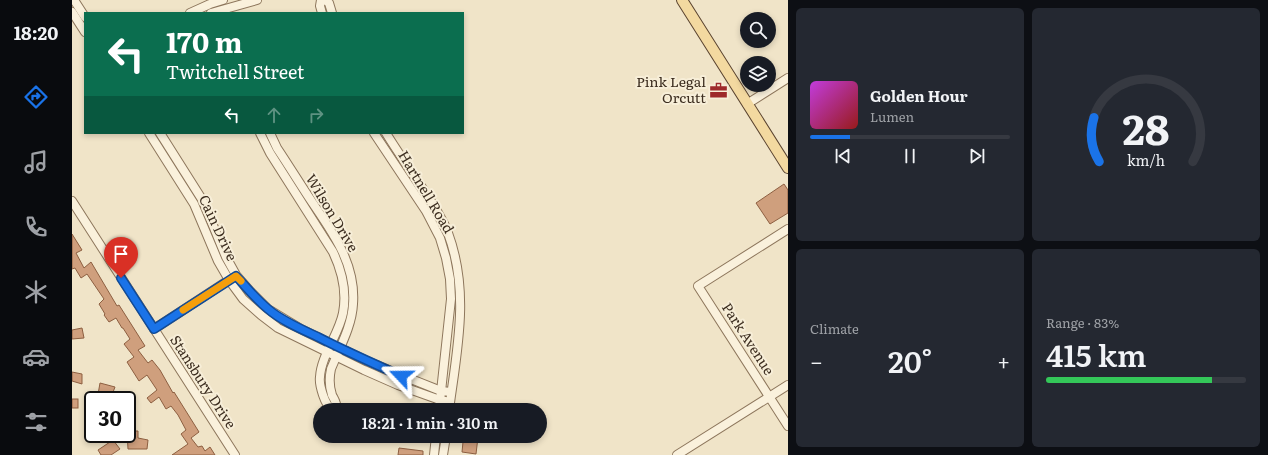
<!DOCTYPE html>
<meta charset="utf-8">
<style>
body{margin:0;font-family:Literata,serif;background:#242831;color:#f1f3f6;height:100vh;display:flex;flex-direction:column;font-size:15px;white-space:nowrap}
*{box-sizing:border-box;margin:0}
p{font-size:13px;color:#9ea1a6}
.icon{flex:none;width:22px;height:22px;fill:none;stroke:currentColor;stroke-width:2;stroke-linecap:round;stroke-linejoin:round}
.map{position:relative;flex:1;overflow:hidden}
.sheet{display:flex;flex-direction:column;gap:8px;padding:8px;background:#0d0f14;width:480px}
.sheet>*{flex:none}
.hud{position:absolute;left:12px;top:12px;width:380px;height:122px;border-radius:0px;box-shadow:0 2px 6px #0003;background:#0b6e4f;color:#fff;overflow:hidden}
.fabs{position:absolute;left:668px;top:12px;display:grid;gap:8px}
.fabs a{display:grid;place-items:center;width:36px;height:36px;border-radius:50%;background:#171b24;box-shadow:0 2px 6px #0003;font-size:20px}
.speed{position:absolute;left:12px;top:391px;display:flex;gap:8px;font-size:20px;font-weight:700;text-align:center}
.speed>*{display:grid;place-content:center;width:52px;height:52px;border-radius:50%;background:#171b24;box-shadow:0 2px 6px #0003;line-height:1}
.speed .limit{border:2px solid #111;border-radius:6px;background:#fff;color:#111}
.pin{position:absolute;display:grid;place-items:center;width:34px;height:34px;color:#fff;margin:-41px -17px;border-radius:50% 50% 50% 0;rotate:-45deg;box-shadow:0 0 4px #0007}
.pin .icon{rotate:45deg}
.me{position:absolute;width:44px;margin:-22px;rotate:293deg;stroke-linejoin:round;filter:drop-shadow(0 0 3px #0008)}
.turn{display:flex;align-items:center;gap:14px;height:84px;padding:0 16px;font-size:18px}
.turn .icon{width:52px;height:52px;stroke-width:2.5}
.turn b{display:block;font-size:28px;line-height:34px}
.lanes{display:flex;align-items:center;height:38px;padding:0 16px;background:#0003;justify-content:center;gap:20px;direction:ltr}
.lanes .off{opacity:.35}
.big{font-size:30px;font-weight:600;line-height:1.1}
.sheet .tile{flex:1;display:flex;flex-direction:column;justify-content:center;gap:6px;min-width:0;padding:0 14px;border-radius:6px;background:#242831}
.sheet .dial{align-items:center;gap:0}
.dial svg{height:104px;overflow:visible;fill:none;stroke:#363941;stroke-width:7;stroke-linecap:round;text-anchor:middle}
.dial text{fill:#f1f3f6;stroke:none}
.song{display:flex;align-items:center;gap:12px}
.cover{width:48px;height:48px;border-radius:6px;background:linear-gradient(135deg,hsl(290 70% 55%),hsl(0 70% 35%))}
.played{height:4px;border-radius:2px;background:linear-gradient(90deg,#1a73e8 20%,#363941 20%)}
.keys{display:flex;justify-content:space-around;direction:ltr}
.heat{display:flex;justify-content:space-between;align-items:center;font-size:22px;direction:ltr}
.charge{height:6px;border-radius:3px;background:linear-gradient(90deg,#34c759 83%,#363941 0)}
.sheet .tiles{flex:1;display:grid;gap:8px;grid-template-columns:repeat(2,1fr)}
.trip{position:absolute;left:241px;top:403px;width:234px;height:40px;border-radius:20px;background:#171b24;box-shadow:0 2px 6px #0003;font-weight:600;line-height:40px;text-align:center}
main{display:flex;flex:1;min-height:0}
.tabs{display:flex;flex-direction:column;width:72px;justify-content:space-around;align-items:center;background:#090b0e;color:#9ea1a6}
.tabs .icon{width:28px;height:28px}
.tabs .on{color:#1a73e8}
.tabs b{font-size:18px;color:#f1f3f6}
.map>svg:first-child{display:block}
</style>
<main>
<nav class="tabs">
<b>18:20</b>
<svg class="icon on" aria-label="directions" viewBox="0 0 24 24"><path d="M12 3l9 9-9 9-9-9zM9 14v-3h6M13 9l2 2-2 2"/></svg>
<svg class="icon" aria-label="music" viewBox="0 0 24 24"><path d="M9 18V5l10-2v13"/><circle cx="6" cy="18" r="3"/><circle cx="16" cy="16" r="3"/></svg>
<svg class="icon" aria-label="phone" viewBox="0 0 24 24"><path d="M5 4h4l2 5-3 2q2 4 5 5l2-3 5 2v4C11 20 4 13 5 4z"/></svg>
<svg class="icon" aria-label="climate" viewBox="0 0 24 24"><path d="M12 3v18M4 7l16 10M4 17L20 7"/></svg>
<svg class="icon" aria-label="car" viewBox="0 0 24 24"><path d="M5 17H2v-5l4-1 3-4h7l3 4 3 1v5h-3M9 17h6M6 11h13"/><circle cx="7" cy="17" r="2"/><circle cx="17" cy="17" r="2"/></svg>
<svg class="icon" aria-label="filters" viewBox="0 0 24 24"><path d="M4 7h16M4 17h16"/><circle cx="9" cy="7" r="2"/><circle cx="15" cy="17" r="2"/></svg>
</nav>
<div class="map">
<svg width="716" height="455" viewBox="0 0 716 455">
<rect width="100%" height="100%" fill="#f0e4c8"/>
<g fill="#cf9f7d" stroke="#8d5f41">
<path d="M 712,184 L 716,190 L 716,213 L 698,224 L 684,203 Z"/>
<path d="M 0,234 L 10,250 L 4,253 L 12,268 L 19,262 L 45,306 L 47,305 L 73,346 L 66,350 L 76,363 L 80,360 L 88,370 L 101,393 L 102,392 L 127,432 L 119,438 L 126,447 L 130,446 L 133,451 L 138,447 L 143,455 L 100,455 L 116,444 L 109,434 L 114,430 L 106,415 L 99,406 L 94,409 L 87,397 L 79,403 L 75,398 L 85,390 L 75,375 L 67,381 L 55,362 L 62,357 L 52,344 L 58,339 L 51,328 L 50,328 L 44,318 L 37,322 L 32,315 L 33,314 L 27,304 L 32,299 L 15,274 L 9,278 L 3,268 L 0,269 Z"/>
<path d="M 10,328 L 12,338 L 0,339 L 0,330 Z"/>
<path d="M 0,372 L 10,374 L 10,384 L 0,381 Z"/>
<path d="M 28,383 L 43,387 L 38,400 L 25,400 Z"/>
<rect x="0" y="399" width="6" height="9"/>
<path d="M 21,408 L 21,426 L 14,411 Z"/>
<path d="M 55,431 L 66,431 L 66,438 L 76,440 L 75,449 L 56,449 Z"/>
<path d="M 379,436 L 406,437 L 404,454 L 390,452 L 391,442 L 379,440 Z"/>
<path d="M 41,440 L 48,449 L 39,455 L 29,455 L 26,450 Z"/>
<path d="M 327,448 L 351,451 L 351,455 L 326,455 Z"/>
</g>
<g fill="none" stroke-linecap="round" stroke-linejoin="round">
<defs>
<g id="minor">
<path d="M 2,0 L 13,17"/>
<path d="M 249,0 L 248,6 L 250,13"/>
<path d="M 253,0 L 257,3 L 260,13"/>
<path d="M 0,12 L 13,32"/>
<path d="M 118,13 L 138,4 L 151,0"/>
<path d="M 139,13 L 185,0"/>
<path d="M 675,104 L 716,78"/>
<path d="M 77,133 L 122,204 L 146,261 L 157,280 L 171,299 L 189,315 L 206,328 L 292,370 L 326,385 L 368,400 L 378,402"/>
<path d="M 88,133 L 131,201 L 154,257 L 164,275 L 178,291 L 196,309 L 229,329 L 293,360 L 329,375 L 369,391 L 379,392"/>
<path d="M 188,133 L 198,153 L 261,252 C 270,271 275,292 271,313 C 267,334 249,356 248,377 C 247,383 249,389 251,395 C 253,401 255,406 260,410"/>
<path d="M 198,133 L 205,148 C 217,166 228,184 240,202 C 261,233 284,264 281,304 C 280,326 267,349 259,369 C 257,378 257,386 260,395 C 263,401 265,403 264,410"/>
<path d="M 302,133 L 354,211 L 368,238 L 374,258 L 378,279 L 379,299 L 367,410"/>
<path d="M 314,133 C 325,151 337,168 349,186 C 359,201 370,217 376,233 C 398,292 385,350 377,410"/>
<path d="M 0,201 L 163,455"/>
<path d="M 716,229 L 626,286 L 716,426"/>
<path d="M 82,329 L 160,278"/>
<path d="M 362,455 L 364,436"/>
<path d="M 371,455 L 374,436"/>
<path d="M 605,455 L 716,385"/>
</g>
<path id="major" d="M 610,0 L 716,168"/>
</defs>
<use href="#minor" stroke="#8d765c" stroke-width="10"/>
<use href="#major" stroke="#5b4430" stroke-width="12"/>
<use href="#minor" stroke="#faf1dc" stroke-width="8"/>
<use href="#major" stroke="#f3d9a0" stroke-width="10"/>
</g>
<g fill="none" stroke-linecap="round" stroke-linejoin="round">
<defs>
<path id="route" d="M 49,278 L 82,329 L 164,276 C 174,287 184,299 196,309 C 210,321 229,329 246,337 C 273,351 301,363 329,376"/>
</defs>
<use href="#route" stroke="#114b97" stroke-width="10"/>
<use href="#route" stroke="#1a73e8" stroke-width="7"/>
<path stroke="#f59e0b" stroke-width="7" d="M 111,310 L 164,276 L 169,281"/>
</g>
<defs>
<symbol id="office-bare" viewBox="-9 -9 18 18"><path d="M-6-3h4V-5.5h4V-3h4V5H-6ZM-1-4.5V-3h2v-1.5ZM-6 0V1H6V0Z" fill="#9e2a2b" stroke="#f7eed8" stroke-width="2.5" paint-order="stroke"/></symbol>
</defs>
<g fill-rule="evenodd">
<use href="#office-bare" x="634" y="78" width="25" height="25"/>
</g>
<g text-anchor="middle" stroke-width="4" stroke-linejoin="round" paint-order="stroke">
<g font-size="14" fill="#3d2e20" stroke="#f7eed8" text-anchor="end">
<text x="634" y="87">Pink Legal<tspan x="634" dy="16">Orcutt</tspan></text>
</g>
<g font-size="14" fill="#3d2e20" stroke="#f7eed8">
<text transform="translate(354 192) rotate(59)" y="5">Hartnell Road</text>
<text transform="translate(260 213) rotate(59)" y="5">Wilson Drive</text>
<text transform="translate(146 228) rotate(65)" y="5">Cain Drive</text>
<text transform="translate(676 339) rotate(57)" y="5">Park Avenue</text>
<text transform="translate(131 382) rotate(57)" y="5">Stansbury Drive</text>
</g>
</g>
</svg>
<div class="fabs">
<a><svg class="icon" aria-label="search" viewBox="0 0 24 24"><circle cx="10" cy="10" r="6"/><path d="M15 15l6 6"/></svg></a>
<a><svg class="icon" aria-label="layers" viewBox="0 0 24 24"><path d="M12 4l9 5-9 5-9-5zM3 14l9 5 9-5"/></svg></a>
</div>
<div class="speed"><div class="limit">30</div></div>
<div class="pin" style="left:49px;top:278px;background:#d93025"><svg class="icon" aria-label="arrive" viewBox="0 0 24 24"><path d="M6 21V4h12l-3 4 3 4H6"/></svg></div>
<svg class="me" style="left:329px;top:376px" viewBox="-20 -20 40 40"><path d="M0-17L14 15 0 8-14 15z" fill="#1a73e8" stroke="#fff" stroke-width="4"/></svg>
<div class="trip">18:21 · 1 min · 310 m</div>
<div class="hud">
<div class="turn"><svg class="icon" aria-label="left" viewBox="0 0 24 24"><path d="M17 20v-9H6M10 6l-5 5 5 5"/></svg><div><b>170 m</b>Twitchell Street</div></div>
<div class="lanes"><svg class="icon" aria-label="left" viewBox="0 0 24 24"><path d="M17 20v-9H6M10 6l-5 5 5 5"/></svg><svg class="icon off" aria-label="ahead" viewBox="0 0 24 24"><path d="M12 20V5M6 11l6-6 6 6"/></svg><svg class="icon off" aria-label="right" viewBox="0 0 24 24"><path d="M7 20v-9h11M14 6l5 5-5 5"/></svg></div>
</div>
</div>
<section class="sheet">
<div class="tiles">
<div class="tile">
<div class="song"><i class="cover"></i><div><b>Golden Hour</b><p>Lumen</p></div></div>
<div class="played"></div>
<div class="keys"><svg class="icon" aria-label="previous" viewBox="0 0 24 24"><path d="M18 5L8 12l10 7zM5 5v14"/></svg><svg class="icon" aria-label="pause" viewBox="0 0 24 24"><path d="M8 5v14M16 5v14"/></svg><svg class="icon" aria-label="next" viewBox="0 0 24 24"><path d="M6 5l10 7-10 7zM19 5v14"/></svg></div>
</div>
<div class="tile dial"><svg viewBox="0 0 100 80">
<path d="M14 69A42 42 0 1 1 86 69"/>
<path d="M14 69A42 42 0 0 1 10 35" stroke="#1a73e8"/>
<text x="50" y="56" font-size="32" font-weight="700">28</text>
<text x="50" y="72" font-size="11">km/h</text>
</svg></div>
<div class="tile"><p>Climate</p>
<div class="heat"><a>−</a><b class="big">20°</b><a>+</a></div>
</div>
<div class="tile"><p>Range · 83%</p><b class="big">415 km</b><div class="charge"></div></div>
</div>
</section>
</main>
